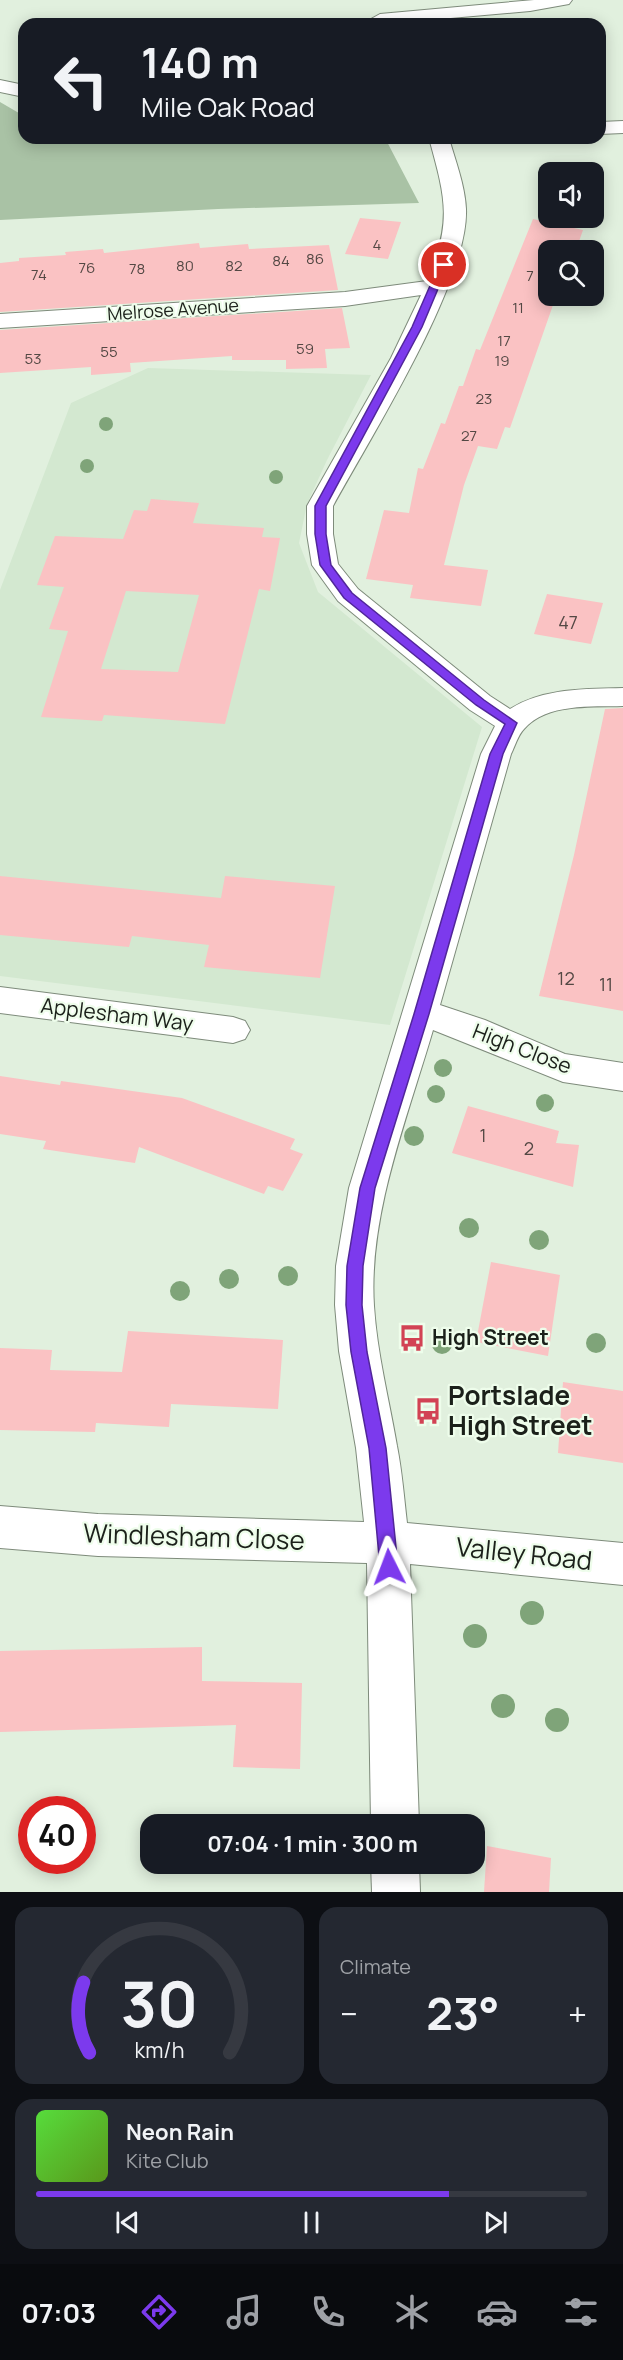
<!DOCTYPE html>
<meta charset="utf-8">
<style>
body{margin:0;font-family:Manrope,sans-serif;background:#242831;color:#f1f3f6;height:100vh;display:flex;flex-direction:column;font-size:22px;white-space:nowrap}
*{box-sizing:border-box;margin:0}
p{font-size:20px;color:#9ea1a6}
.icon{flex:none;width:33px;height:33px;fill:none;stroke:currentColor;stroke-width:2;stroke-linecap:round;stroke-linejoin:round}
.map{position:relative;height:1892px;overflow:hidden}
.details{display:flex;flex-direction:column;gap:15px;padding:15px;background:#0d0f14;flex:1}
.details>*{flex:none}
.banner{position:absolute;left:18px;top:18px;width:588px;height:126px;border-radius:18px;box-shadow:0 3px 15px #0003;background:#171b24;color:#f1f3f6;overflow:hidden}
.controls{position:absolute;left:538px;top:162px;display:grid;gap:12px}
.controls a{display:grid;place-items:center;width:66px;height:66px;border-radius:12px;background:#171b24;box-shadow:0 3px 15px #0003;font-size:30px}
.speed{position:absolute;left:18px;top:1796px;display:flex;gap:12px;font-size:30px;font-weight:700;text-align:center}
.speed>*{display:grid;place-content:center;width:78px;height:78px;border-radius:50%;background:#171b24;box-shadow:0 3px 15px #0003;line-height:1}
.speed .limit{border:9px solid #d22;background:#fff;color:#111}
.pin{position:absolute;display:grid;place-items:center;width:51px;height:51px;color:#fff;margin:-26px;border:3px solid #fff;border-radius:50%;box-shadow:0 2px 6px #0007}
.me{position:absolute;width:66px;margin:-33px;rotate:357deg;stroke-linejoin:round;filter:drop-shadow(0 0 4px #0008)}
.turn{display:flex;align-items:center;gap:21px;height:126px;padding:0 24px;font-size:27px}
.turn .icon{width:78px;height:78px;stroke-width:2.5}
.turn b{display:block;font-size:42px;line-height:51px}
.big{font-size:45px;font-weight:700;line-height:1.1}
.details .widget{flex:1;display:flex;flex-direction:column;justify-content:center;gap:9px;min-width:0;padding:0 21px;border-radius:18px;background:#242831}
.details .dial{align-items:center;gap:0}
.dial svg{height:156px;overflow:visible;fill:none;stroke:#363941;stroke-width:7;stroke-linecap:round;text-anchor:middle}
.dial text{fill:#f1f3f6;stroke:none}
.song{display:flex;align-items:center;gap:18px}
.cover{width:72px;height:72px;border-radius:9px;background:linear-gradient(135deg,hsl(110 70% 55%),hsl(90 70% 35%))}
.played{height:6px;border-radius:3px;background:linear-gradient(90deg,#7c3aed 75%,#363941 75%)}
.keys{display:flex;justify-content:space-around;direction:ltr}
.heat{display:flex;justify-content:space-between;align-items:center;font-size:33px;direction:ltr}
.details .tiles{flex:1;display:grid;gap:15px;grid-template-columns:1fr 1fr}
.widget:last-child{grid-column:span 2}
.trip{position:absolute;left:140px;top:1814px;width:345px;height:60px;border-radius:18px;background:#171b24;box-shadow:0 3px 15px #0003;font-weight:700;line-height:60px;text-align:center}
.dock{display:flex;height:96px;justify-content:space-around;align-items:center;background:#090b0e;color:#9ea1a6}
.dock .icon{width:42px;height:42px}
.dock .selected{color:#7c3aed}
.dock b{font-size:27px;color:#f1f3f6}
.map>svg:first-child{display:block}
</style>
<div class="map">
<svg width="623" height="1892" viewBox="0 0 623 1892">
<rect width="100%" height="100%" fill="#e1f0de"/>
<path fill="#d3e8d0" d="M 148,368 L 371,375 L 327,460 L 307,504 L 299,543 L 318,592 L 482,727 L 390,1025 L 0,976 L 0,590 L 71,403 Z"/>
<path fill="#a9c2a5" d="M 0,102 L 24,116 L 24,138 L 385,138 L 419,203 L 218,209 L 0,220 Z"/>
<g fill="#fac2c3" fill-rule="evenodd">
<path d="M 360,218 L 401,222 L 388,259 L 345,254 Z"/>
<path d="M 533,219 L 583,230 L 576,250 L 549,250 L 549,296 L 560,296 L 556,305 L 553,305 L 510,428 L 505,427 L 497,449 L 478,446 L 464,485 L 444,565 L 488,570 L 481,606 L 410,598 L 413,585 L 366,579 L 384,510 L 409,513 L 418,468 L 423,469 L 441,423 L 445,424 L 459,386 L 463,386 L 476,349 L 480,350 Z"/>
<path d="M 199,243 L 200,248 L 248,244 L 249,249 L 329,245 L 338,290 L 0,312 L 0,263 L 19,261 L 19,258 L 66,255 L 65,252 L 103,249 L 104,253 Z"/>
<path d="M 342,308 L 350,348 L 325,349 L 327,368 L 286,369 L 286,360 L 232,360 L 232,356 L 130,363 L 131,372 L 91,375 L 91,367 L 0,373 L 0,330 Z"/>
<path d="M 151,499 L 199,503 L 193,523 L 264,528 L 262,537 L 280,538 L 270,591 L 259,589 L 225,724 L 104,715 L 102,721 L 41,717 L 68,631 L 49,629 L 64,587 L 37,585 L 55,536 L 123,539 L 134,510 L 147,511 ZM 126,591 L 199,595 L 178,672 L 101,669 Z"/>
<path d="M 547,594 L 603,603 L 591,644 L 534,634 Z"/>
<path d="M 623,708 L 623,1011 L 539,996 L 574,855 L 605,709 Z"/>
<path d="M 0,876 L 221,898 L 225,876 L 335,886 L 320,978 L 204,967 L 209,945 L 132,936 L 129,947 L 0,935 Z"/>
<path d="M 0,1076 L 60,1085 L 61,1081 L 182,1098 L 295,1139 L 290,1149 L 303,1154 L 283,1191 L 268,1186 L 264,1194 L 139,1147 L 135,1163 L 43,1149 L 46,1141 L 0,1134 Z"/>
<path d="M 468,1106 L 559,1131 L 556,1143 L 579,1145 L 573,1187 L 452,1153 Z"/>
<path d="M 491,1262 L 560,1275 L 548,1356 L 476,1342 Z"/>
<path d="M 128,1331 L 283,1340 L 278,1409 L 171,1404 L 169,1427 L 96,1423 L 95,1432 L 0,1430 L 0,1348 L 52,1350 L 50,1370 L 122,1372 Z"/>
<path d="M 563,1382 L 623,1391 L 623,1463 L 558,1453 Z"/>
<path d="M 202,1647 L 202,1681 L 302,1683 L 300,1769 L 233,1767 L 236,1725 L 0,1732 L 0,1651 Z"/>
<path d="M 487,1846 L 551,1858 L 549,1892 L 484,1892 Z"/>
</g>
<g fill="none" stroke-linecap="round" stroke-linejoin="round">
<defs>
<g id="minor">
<path d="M 534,0 L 572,0 L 569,4 L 530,11 L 383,24 L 374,23 L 371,19 L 380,14 Z"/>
<path d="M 0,80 L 24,85 L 24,97 L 0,92 Z"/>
<path d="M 623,121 L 623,133 L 600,134 L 600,122 Z"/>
<path d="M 429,138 L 449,138 C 455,160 465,185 466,209 C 469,282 370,438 333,506 L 333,534 L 338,564 L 358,589 L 490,696 L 510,709 C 543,688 585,689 623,688 L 623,706 C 591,707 547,703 524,729 C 518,735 515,746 511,754 L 440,1005 L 485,1020 L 565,1054 L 623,1063 L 623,1091 L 563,1082 L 433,1030 C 408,1116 368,1215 374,1306 C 377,1353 389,1399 397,1446 C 402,1471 404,1497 407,1523 L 623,1543 L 623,1585 L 410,1564 L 419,1824 L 371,1824 L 367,1563 L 98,1556 L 0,1548 L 0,1506 L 98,1514 L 364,1522 L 356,1448 L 339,1351 L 335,1305 L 336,1266 L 349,1188 L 481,754 L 495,726 L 470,710 L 338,601 L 312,565 L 307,534 L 307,506 L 391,358 L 421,295 L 345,306 L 0,328 L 0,314 L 345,292 L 427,281 C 453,221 445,197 429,138 Z"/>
<path d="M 0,987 L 233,1017 L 245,1021 L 250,1030 L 245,1039 L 233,1043 L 0,1013 Z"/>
<path d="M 371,1863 L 419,1863 L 420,1892 L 372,1892 Z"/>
</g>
</defs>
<use href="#minor" stroke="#7e8b7b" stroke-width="2"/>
<use href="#minor" fill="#fff" fill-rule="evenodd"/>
</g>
<g fill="#7fa479">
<circle cx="106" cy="424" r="7"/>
<circle cx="87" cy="466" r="7"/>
<circle cx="276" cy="477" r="7"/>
<circle cx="443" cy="1068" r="9"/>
<circle cx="436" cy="1094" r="9"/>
<circle cx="545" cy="1103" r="9"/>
<circle cx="414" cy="1136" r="10"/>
<circle cx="469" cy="1228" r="10"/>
<circle cx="539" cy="1240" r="10"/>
<circle cx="288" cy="1276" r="10"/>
<circle cx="229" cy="1279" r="10"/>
<circle cx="180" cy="1291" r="10"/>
<circle cx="596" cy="1343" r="10"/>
<circle cx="442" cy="1344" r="10"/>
<circle cx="532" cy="1613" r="12"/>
<circle cx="475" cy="1636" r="12"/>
<circle cx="503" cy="1706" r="12"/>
<circle cx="557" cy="1720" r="12"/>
</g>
<path fill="#7c3aed" stroke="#51269a" stroke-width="1.5" d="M 444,263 L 448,265 L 422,327 L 326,506 L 326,534 L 331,565 L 352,593 L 484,700 L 517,723 L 503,754 L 429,1014 L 375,1188 L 363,1266 L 362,1305 L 367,1352 L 386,1448 L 398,1567 L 395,1573 L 389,1575 L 382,1573 L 380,1567 L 369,1448 L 351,1352 L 346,1305 L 347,1266 L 360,1188 L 414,1014 L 490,754 L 505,724 L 476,705 L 344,598 L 320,565 L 315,534 L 315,506 L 412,327 L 439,265 Z"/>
<defs>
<symbol id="bus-bare" viewBox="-9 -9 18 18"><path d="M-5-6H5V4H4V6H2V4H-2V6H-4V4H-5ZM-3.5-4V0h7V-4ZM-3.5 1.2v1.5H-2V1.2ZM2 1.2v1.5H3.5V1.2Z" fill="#d24254" stroke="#eefdeb" stroke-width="2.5" paint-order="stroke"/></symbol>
</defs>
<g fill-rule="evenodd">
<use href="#bus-bare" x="393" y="1319" width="38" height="38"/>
<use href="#bus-bare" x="409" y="1392" width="38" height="38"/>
</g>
<g text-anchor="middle" stroke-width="4.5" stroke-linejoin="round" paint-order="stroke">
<g font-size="15" fill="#534844">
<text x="377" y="250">4</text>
<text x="315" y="264">86</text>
<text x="281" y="266">84</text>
<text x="185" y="271">80</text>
<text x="234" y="271">82</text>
<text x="87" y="273">76</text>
<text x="137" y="274">78</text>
<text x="39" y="280">74</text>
<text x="530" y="281">7</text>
<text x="518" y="313">11</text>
<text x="504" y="346">17</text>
<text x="305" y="354">59</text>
<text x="109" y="357">55</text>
<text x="33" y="364">53</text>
<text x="502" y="366">19</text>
<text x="484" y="404">23</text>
<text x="469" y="441">27</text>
</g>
<g font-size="18" fill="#1b201a" stroke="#eefdeb">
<text transform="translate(173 310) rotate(-4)" y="6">Melrose Avenue</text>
</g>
<g font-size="18" fill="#534844">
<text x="568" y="629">47</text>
<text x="566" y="985">12</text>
<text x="606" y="991">11</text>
<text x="483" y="1142">1</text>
<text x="529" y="1155">2</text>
</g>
<g font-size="21" fill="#1b201a" stroke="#eefdeb">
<text transform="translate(117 1015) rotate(7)" y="7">Applesham Way</text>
<text transform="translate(522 1049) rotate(21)" y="7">High Close</text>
</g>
<g font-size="21" font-weight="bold" fill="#1b201a" stroke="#eefdeb" text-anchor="start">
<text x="432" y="1345">High Street</text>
</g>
<g font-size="26" font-weight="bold" fill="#1b201a" stroke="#eefdeb" text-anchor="start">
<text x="448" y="1405">Portslade<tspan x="448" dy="30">High Street</tspan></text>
</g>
<g font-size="26" fill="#1b201a" stroke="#eefdeb">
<text transform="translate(194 1537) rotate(2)" y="9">Windlesham Close</text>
<text transform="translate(524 1554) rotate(6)" y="9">Valley Road</text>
</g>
</g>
</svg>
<div class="controls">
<a><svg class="icon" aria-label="sound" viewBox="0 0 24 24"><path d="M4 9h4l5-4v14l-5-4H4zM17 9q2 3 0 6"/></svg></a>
<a><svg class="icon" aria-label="search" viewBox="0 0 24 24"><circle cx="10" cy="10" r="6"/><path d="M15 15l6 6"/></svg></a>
</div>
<div class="speed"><div class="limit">40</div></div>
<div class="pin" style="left:444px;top:265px;background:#d93025"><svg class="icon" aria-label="arrive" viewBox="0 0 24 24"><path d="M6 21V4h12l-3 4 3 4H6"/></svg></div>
<svg class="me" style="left:389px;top:1567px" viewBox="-20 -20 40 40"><path d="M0-17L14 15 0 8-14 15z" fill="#7c3aed" stroke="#fff" stroke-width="4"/></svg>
<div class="trip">07:04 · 1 min · 300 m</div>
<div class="banner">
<div class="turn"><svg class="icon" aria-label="left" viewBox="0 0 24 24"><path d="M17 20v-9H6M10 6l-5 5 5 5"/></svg><div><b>140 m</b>Mile Oak Road</div></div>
</div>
</div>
<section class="details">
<div class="tiles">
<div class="widget dial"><svg viewBox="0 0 100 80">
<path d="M14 69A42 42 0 1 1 86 69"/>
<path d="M14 69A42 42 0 0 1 11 33" stroke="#7c3aed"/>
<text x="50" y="56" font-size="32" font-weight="700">30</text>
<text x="50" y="72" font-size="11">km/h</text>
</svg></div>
<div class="widget"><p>Climate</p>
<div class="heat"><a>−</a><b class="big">23°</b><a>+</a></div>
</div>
<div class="widget">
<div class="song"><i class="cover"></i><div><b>Neon Rain</b><p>Kite Club</p></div></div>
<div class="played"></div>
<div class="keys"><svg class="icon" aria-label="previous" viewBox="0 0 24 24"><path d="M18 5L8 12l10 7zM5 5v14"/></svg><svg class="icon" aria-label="pause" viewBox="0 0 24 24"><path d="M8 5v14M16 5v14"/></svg><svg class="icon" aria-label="next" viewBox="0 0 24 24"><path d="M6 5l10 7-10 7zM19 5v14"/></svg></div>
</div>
</div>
</section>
<nav class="dock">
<b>07:03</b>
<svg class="icon selected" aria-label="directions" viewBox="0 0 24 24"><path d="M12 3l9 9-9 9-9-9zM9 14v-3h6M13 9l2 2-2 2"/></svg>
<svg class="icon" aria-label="music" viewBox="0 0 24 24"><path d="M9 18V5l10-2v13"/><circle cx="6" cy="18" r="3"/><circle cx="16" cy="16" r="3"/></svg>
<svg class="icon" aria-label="phone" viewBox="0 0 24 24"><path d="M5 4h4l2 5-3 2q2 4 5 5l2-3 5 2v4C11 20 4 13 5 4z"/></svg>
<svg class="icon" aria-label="climate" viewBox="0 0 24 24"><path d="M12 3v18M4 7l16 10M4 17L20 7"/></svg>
<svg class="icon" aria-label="car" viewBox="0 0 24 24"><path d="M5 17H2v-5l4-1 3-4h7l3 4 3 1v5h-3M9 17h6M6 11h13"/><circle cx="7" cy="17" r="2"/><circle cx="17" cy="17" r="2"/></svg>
<svg class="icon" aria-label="filters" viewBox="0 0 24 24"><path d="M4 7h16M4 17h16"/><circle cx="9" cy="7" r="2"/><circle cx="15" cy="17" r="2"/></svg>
</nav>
